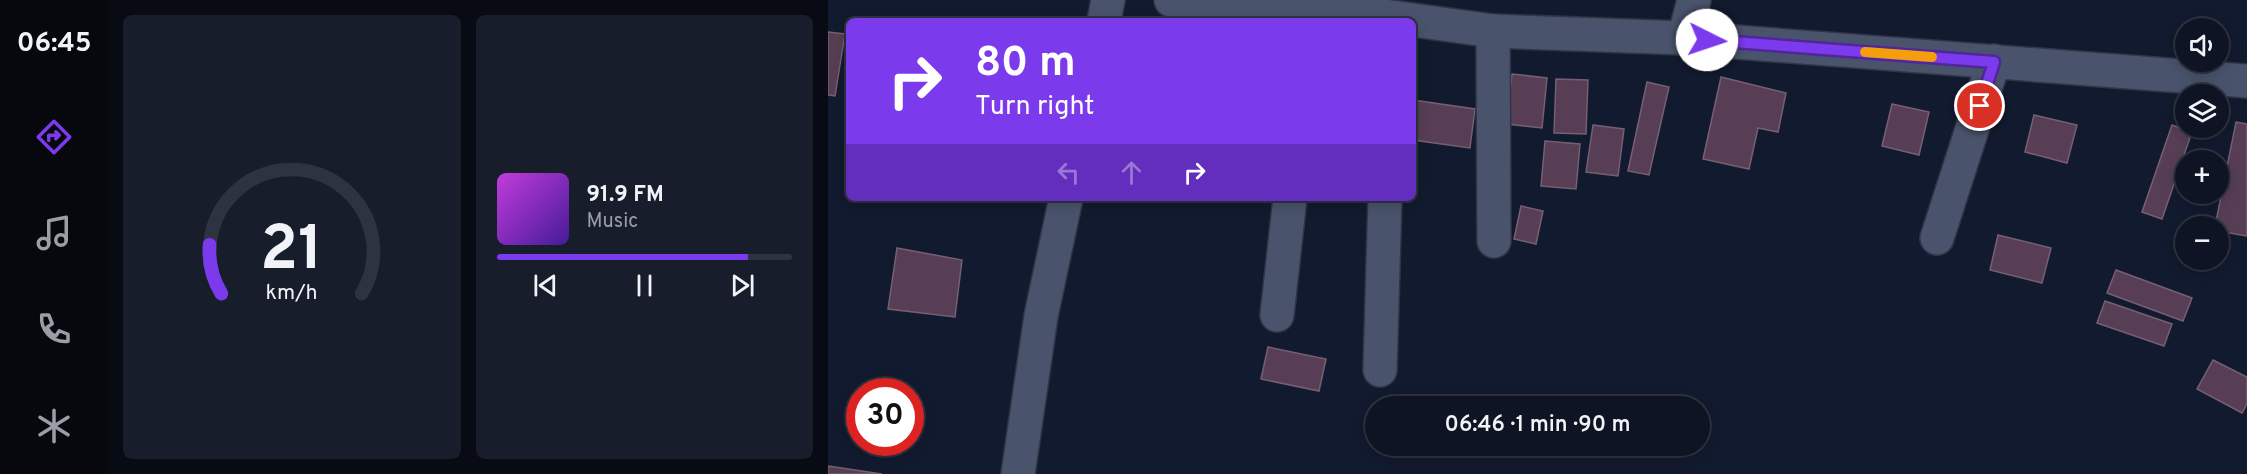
<!DOCTYPE html>
<meta charset="utf-8">
<style>
body{margin:0;font-family:Overpass,sans-serif;background:#171d2b;color:#f1f3f6;height:100vh;display:flex;flex-direction:column;font-size:22px;white-space:nowrap}
*{box-sizing:border-box;margin:0}
p{font-size:20px;color:#9b9ea6}
.icon{flex:none;width:33px;height:33px;fill:none;stroke:currentColor;stroke-width:2;stroke-linecap:round;stroke-linejoin:round}
.map{position:relative;flex:1;overflow:hidden}
.drawer{display:flex;flex-direction:column;gap:15px;padding:15px;background:#080b13;width:720px}
.drawer>*{flex:none}
.guide{position:absolute;left:18px;top:18px;width:570px;height:183px;border-radius:9px;box-shadow:0 3px 15px #0003,0 0 0 2px #2e3341;background:#7c3aed;color:#fff;overflow:hidden}
.fabs{position:absolute;left:1347px;top:18px;display:grid;gap:12px}
.fabs a{display:grid;place-items:center;width:54px;height:54px;border-radius:50%;background:#0e1423;box-shadow:0 3px 15px #0003,0 0 0 2px #2e3341;font-size:30px}
.speed{position:absolute;left:18px;top:378px;display:flex;gap:12px;font-size:30px;font-weight:700;text-align:center}
.speed>*{display:grid;place-content:center;width:78px;height:78px;border-radius:50%;background:#0e1423;box-shadow:0 3px 15px #0003,0 0 0 2px #2e3341;line-height:1}
.speed .limit{border:9px solid #d22;background:#fff;color:#111}
.pin{position:absolute;display:grid;place-items:center;width:51px;height:51px;color:#fff;margin:-26px;border:3px solid #fff;border-radius:50%;box-shadow:0 2px 6px #0007}
.me{position:absolute;width:66px;margin:-33px;rotate:94deg;stroke-linejoin:round;filter:drop-shadow(0 0 4px #0008)}
.turn{display:flex;align-items:center;gap:21px;height:126px;padding:0 30px;font-size:27px}
.turn .icon{width:78px;height:78px;stroke-width:2.5}
.turn b{display:block;font-size:42px;line-height:51px}
.lanes{display:flex;align-items:center;height:57px;padding:0 30px;background:#0003;justify-content:center;gap:30px;direction:ltr}
.lanes .off{opacity:.35}
.drawer .tile{flex:1;display:flex;flex-direction:column;justify-content:center;gap:9px;min-width:0;padding:0 21px;border-radius:9px;background:#171d2b}
.drawer .dial{align-items:center;gap:0}
.dial svg{height:156px;overflow:visible;fill:none;stroke:#2e3341;stroke-width:7;stroke-linecap:round;text-anchor:middle}
.dial text{fill:#f1f3f6;stroke:none}
.song{display:flex;align-items:center;gap:18px}
.cover{width:72px;height:72px;border-radius:9px;background:linear-gradient(135deg,hsl(290 70% 55%),hsl(260 70% 35%))}
.played{height:6px;border-radius:3px;background:linear-gradient(90deg,#7c3aed 85%,#2e3341 85%)}
.keys{display:flex;justify-content:space-around;direction:ltr}
.drawer .tiles{flex:1;display:grid;gap:15px;grid-template-columns:repeat(2,1fr)}
.trip{position:absolute;left:537px;top:396px;width:345px;height:60px;border-radius:30px;background:#0e1423;box-shadow:0 3px 15px #0003,0 0 0 2px #2e3341;font-weight:600;line-height:60px;text-align:center}
main{display:flex;flex:1;min-height:0}
.dock{display:flex;flex-direction:column;width:108px;justify-content:space-around;align-items:center;background:#06080e;color:#9b9ea6}
.dock .icon{width:42px;height:42px}
.dock .active{color:#7c3aed}
.dock b{font-size:27px;color:#f1f3f6}
.map>svg:first-child{display:block}
</style>
<main>
<nav class="dock">
<b>06:45</b>
<svg class="icon active" aria-label="directions" viewBox="0 0 24 24"><path d="M12 3l9 9-9 9-9-9zM9 14v-3h6M13 9l2 2-2 2"/></svg>
<svg class="icon" aria-label="music" viewBox="0 0 24 24"><path d="M9 18V5l10-2v13"/><circle cx="6" cy="18" r="3"/><circle cx="16" cy="16" r="3"/></svg>
<svg class="icon" aria-label="phone" viewBox="0 0 24 24"><path d="M5 4h4l2 5-3 2q2 4 5 5l2-3 5 2v4C11 20 4 13 5 4z"/></svg>
<svg class="icon" aria-label="climate" viewBox="0 0 24 24"><path d="M12 3v18M4 7l16 10M4 17L20 7"/></svg>
</nav>
<section class="drawer">
<div class="tiles">
<div class="tile dial"><svg viewBox="0 0 100 80">
<path d="M14 69A42 42 0 1 1 86 69"/>
<path d="M14 69A42 42 0 0 1 8 44" stroke="#7c3aed"/>
<text x="50" y="56" font-size="32" font-weight="700">21</text>
<text x="50" y="72" font-size="11">km/h</text>
</svg></div>
<div class="tile">
<div class="song"><i class="cover"></i><div><b>91.9 FM</b><p>Music</p></div></div>
<div class="played"></div>
<div class="keys"><svg class="icon" aria-label="previous" viewBox="0 0 24 24"><path d="M18 5L8 12l10 7zM5 5v14"/></svg><svg class="icon" aria-label="pause" viewBox="0 0 24 24"><path d="M8 5v14M16 5v14"/></svg><svg class="icon" aria-label="next" viewBox="0 0 24 24"><path d="M6 5l10 7-10 7zM19 5v14"/></svg></div>
</div>
</div>
</section>
<div class="map">
<svg width="1419" height="474" viewBox="0 0 1419 474">
<rect width="100%" height="100%" fill="#121a2f"/>
<g fill="#573e54" stroke="#765f73" stroke-width="1.5">
<path d="M 0,32 L 17,34 L 7,96 L 0,95 Z"/>
<path d="M 684,74 L 719,78 L 714,128 L 679,124 Z"/>
<path d="M 893,77 L 958,93 L 950,132 L 930,128 L 921,169 L 875,159 Z"/>
<path d="M 728,79 L 760,80 L 758,134 L 726,133 Z"/>
<path d="M 819,82 L 841,87 L 821,175 L 800,171 Z"/>
<path d="M 585,100 L 647,109 L 642,148 L 585,140 Z"/>
<path d="M 1064,104 L 1101,112 L 1091,155 L 1054,146 Z"/>
<path d="M 1206,115 L 1249,125 L 1239,163 L 1197,152 Z"/>
<path d="M 1408,122 L 1419,124 L 1419,236 L 1390,231 L 1390,226 L 1387,226 Z"/>
<path d="M 765,125 L 796,129 L 790,176 L 758,172 Z"/>
<path d="M 1344,125 L 1364,132 L 1334,219 L 1314,212 Z"/>
<path d="M 717,141 L 752,144 L 748,189 L 713,186 Z"/>
<path d="M 693,206 L 715,211 L 708,244 L 686,239 Z"/>
<path d="M 1170,235 L 1223,248 L 1214,283 L 1162,270 Z"/>
<path d="M 69,248 L 134,260 L 127,317 L 60,309 Z"/>
<path d="M 1288,270 L 1364,298 L 1355,321 L 1279,293 Z"/>
<path d="M 1277,301 L 1344,324 L 1336,346 L 1269,323 Z"/>
<path d="M 440,347 L 498,359 L 491,391 L 433,379 Z"/>
<path d="M 1385,360 L 1419,377 L 1419,404 L 1414,413 L 1369,389 Z"/>
<path d="M 0,466 L 54,474 L 0,474 Z"/>
</g>
<g fill="none" stroke-linecap="round" stroke-linejoin="round">
<defs>
<g id="minor">
<path d="M 343,0 L 485,9 L 563,17 L 665,31 L 856,38 L 1419,81"/>
<path d="M 276,21 L 280,0"/>
<path d="M 665,31 L 666,241"/>
<path d="M 856,38 L 866,0"/>
<path d="M 1109,238 L 1166,61"/>
<path d="M 449,315 L 462,198"/>
<path d="M 552,370 L 557,198"/>
<path d="M 190,474 L 213,316 L 238,198"/>
</g>
</defs>
<use href="#minor" stroke="#313444" stroke-width="36"/>
<use href="#minor" stroke="#49536c" stroke-width="33"/>
</g>
<g fill="none" stroke-linecap="round" stroke-linejoin="round">
<defs>
<path id="route" d="M 879,40 L 1166,62 L 1152,106"/>
</defs>
<use href="#route" stroke="#51269a" stroke-width="15"/>
<use href="#route" stroke="#7c3aed" stroke-width="10"/>
<path stroke="#f59e0b" stroke-width="10" d="M 1037,52 L 1104,57"/>
</g>
</svg>
<div class="fabs">
<a><svg class="icon" aria-label="sound" viewBox="0 0 24 24"><path d="M4 9h4l5-4v14l-5-4H4zM17 9q2 3 0 6"/></svg></a>
<a><svg class="icon" aria-label="layers" viewBox="0 0 24 24"><path d="M12 4l9 5-9 5-9-5zM3 14l9 5 9-5"/></svg></a>
<a>+</a>
<a>−</a>
</div>
<div class="speed"><div class="limit">30</div></div>
<div class="pin" style="left:1152px;top:106px;background:#d93025"><svg class="icon" aria-label="arrive" viewBox="0 0 24 24"><path d="M6 21V4h12l-3 4 3 4H6"/></svg></div>
<svg class="me" style="left:879px;top:40px" viewBox="-20 -20 40 40"><circle r="19" fill="#fff"/><path d="M0-13L10 11 0 6-10 11z" fill="#7c3aed"/></svg>
<div class="trip">06:46 · 1 min · 90 m</div>
<div class="guide">
<div class="turn"><svg class="icon" aria-label="right" viewBox="0 0 24 24"><path d="M7 20v-9h11M14 6l5 5-5 5"/></svg><div><b>80 m</b>Turn right</div></div>
<div class="lanes"><svg class="icon off" aria-label="left" viewBox="0 0 24 24"><path d="M17 20v-9H6M10 6l-5 5 5 5"/></svg><svg class="icon off" aria-label="ahead" viewBox="0 0 24 24"><path d="M12 20V5M6 11l6-6 6 6"/></svg><svg class="icon" aria-label="right" viewBox="0 0 24 24"><path d="M7 20v-9h11M14 6l5 5-5 5"/></svg></div>
</div>
</div>
</main>
